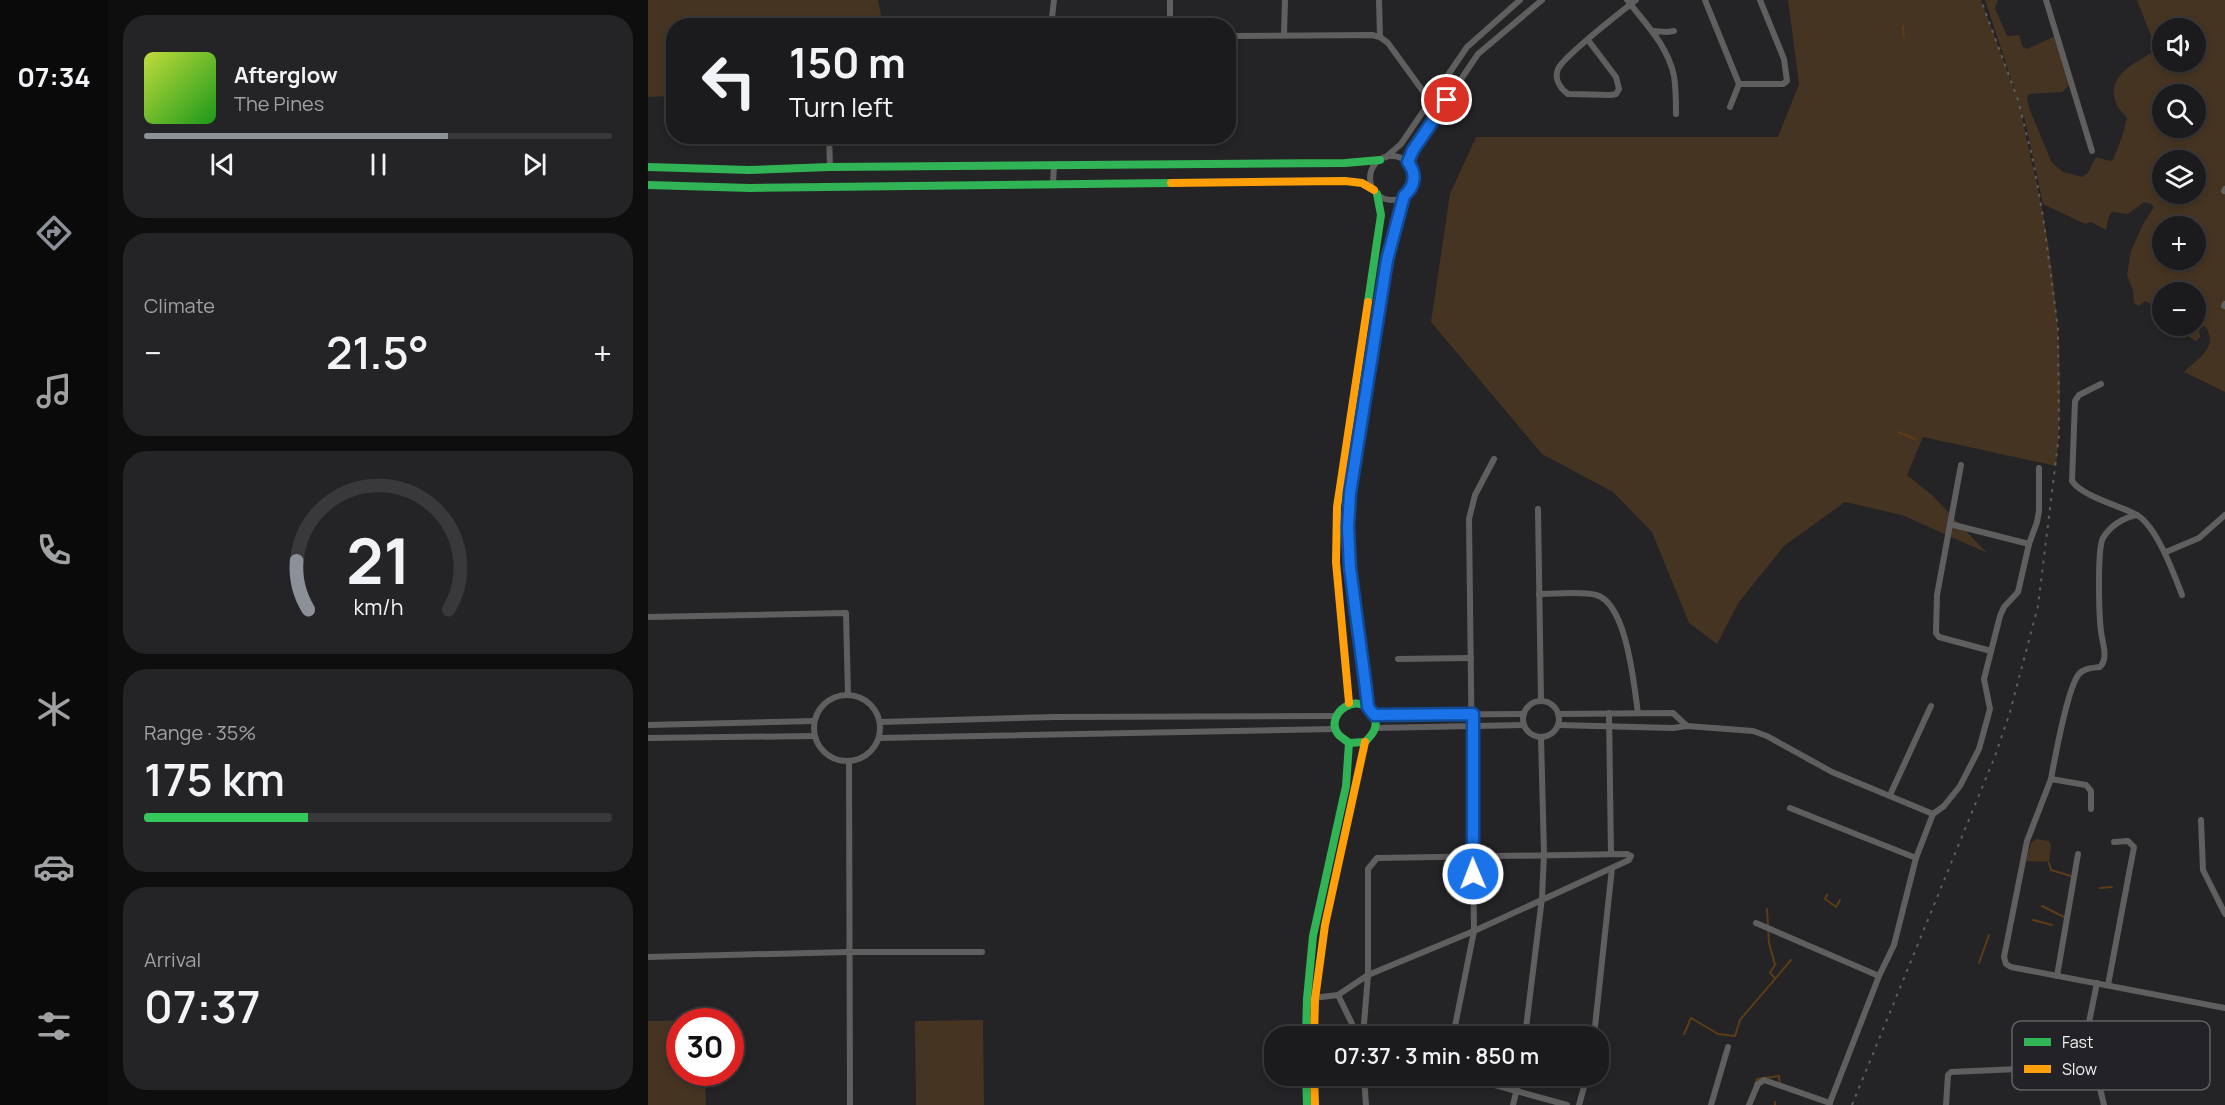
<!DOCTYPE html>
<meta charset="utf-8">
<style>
body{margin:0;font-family:Manrope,sans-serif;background:#242325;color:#f1f3f6;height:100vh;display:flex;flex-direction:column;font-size:22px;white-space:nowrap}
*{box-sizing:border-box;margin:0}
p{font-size:20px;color:#a0a1a3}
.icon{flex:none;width:33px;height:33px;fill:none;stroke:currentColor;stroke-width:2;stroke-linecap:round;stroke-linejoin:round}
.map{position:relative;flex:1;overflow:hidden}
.sheet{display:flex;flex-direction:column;gap:15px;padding:15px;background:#0f0e0f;width:540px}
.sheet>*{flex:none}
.hud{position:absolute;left:18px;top:18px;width:570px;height:126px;border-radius:24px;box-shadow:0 3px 9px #0003,0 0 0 2px #39383b;background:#1b1a1c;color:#f1f3f6;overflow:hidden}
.buttons{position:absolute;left:1504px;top:18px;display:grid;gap:12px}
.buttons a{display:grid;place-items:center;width:54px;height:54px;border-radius:50%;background:#1b1a1c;box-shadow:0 3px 9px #0003,0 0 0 2px #39383b;font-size:30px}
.speed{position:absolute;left:18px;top:1008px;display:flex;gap:12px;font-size:30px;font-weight:700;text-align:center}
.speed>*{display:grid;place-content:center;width:78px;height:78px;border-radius:50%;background:#1b1a1c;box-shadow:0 3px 9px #0003,0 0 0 2px #39383b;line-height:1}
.speed .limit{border:9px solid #d22;background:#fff;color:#111}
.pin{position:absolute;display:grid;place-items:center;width:51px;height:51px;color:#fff;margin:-26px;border:3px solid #fff;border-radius:50%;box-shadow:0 2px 6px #0007}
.me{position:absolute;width:66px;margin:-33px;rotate:359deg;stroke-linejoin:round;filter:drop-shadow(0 0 4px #0008)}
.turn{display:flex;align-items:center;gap:21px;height:126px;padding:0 24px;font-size:27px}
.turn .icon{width:78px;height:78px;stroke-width:2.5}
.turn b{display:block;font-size:42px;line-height:51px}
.big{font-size:45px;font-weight:600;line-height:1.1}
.sheet .widget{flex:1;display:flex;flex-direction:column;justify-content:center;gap:9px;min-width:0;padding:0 21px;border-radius:24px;background:#242325}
.sheet .dial{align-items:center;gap:0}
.dial svg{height:156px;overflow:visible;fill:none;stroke:#39383b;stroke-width:7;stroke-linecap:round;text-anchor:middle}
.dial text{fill:#f1f3f6;stroke:none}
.song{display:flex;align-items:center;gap:18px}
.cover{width:72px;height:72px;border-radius:9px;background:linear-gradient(135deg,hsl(70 70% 55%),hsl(120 70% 35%))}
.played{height:6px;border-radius:3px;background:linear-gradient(90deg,#8c9099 65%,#39383b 65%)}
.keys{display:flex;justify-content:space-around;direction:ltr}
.heat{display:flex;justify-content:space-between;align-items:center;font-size:33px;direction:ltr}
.charge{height:9px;border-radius:4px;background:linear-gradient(90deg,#34c759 35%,#39383b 0)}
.trip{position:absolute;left:616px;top:1026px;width:345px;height:60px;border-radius:24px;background:#1b1a1c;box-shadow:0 3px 9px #0003,0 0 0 2px #39383b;font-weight:600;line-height:60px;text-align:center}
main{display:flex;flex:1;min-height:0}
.menu{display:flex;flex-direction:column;width:108px;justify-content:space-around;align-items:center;background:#0b0a0b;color:#a0a1a3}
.menu .icon{width:42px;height:42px}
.menu .selected{color:#8c9099}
.menu b{font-size:27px;color:#f1f3f6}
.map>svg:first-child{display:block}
</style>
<main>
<nav class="menu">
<b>07:34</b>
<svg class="icon selected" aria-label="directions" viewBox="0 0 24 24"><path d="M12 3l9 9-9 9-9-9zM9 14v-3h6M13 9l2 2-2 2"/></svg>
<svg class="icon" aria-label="music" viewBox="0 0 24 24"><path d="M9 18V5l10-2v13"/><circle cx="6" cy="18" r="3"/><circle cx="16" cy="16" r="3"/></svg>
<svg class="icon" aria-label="phone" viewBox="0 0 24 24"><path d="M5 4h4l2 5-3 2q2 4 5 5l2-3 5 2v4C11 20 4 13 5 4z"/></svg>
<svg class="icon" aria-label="climate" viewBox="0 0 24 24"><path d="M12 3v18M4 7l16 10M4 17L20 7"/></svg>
<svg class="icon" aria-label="car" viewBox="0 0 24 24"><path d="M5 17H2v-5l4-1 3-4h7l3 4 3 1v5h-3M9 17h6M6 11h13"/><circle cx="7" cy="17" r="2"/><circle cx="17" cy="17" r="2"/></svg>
<svg class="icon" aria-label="filters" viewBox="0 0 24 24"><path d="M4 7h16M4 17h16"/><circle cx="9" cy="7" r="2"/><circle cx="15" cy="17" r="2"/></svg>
</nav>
<section class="sheet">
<div class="widget">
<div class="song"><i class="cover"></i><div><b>Afterglow</b><p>The Pines</p></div></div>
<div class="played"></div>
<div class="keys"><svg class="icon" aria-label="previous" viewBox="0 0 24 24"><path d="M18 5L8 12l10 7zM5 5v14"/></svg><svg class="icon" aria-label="pause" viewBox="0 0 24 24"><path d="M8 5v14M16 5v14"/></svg><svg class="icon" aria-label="next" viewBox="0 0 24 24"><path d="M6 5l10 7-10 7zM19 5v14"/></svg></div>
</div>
<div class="widget"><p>Climate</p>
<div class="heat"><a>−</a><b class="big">21.5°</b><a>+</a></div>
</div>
<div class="widget dial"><svg viewBox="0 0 100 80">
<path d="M14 69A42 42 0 1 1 86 69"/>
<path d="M14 69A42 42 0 0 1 8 44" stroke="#8c9099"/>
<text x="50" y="56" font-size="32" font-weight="700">21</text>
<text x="50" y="72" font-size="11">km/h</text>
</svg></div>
<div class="widget"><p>Range · 35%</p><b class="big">175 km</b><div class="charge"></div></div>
<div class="widget"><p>Arrival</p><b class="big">07:37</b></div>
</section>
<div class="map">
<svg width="1577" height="1105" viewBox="0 0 1577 1105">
<rect width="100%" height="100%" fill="#242325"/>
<g fill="#453421" fill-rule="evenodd">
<path d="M 0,0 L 230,0 L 234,20 L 231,26 L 26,26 L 25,96 L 0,97 Z"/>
<path d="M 1140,0 L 1333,0 L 1369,97 L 1337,0 L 1350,0 L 1347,8 L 1359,36 L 1371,35 L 1375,47 L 1379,49 L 1405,37 L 1410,37 L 1422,84 L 1414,92 L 1381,94 L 1379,98 L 1381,108 L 1404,163 L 1415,172 L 1434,177 L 1440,173 L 1448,157 L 1462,161 L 1465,160 L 1474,137 L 1479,118 C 1476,113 1470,109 1468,103 C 1458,74 1487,64 1506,51 L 1505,41 L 1489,0 L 1577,0 L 1577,392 L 1536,372 C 1549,359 1572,347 1557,326 L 1551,329 L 1552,337 L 1548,341 L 1541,337 L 1534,326 L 1548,326 L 1548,292 L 1515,292 L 1515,310 L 1497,301 L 1491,306 L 1486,303 L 1485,290 L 1479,275 L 1483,251 L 1495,224 L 1506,207 L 1503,204 L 1496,202 L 1480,214 L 1464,212 L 1461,216 L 1458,230 L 1443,222 L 1437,224 L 1395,204 L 1377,120 L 1373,111 C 1379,146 1389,180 1395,214 C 1410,296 1417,383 1408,466 L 1275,437 L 1259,475 L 1284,495 L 1339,553 L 1254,515 L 1197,502 L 1136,546 L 1091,602 L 1069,644 L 1041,623 L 1004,532 L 965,492 L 894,454 L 783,322 L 802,194 L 828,137 L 1130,137 L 1151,84 ZM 1515,28 L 1548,28 L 1548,62 L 1515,62 ZM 1515,94 L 1548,94 L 1548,128 L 1515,128 ZM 1515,160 L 1548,160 L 1548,194 L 1515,194 ZM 1515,226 L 1548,226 L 1548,260 L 1515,260 Z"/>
<path d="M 1388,839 L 1401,841 L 1403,845 L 1401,862 L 1378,861 L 1383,843 Z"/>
<path d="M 57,1020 L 32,1022 L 32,1072 L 57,1073 L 58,1105 L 0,1105 L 0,1021 Z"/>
<path d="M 335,1020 L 336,1105 L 268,1105 L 267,1021 Z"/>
</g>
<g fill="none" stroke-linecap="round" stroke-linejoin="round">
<g stroke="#5c3d16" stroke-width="2">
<path d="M 1255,26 L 1256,37"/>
<path d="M 1250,432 L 1267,439"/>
<path d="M 1401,863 L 1403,870 L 1423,876"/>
<path d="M 1452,888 L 1464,887"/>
<path d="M 1179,895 L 1177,899 L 1188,907 L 1192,900"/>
<path d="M 1394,906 L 1418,918"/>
<path d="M 1119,909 L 1121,943 L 1127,965 L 1122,973 L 1127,978"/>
<path d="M 1385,920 L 1404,925"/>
<path d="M 1331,963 L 1341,935"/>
<path d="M 1036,1034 L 1043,1018 L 1070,1034 L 1087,1036 L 1092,1020 L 1143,960"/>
<path d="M 1107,1084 L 1109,1079 L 1131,1076 L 1132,1084"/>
<path d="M 1127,1105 L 1127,1102"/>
</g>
<g stroke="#605f60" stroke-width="6">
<path d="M 731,0 L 732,37"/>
<path d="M 979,0 C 997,23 1020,46 1026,76 C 1028,88 1028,101 1028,114"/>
<path d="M 1057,0 L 1091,84 L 1082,107"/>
<path d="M 1398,0 L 1444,151"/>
<path d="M 403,26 L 406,0"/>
<path d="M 522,26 L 522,0"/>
<path d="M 1005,31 L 1019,32 L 1026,31"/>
<path d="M 636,35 L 637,0"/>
<path d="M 580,36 L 724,35 L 732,37 L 740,43 L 782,101"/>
<path d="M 940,40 L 968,77 L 971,89 L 968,94 L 963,95 L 920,94 C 912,88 906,79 910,69 C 915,57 974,11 988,0"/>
<path d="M 1091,84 L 1135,84 L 1139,81 L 1136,59 L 1112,0"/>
<path d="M 181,136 L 182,167"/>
<circle cx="744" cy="178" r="22"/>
<path d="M 738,157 L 753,144 L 819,47 L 872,0"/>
<path d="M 760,162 L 765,150 L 830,54 L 894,0"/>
<path d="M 405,184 L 406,165"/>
<path d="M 1576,191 L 1577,189"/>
<path d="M 1576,306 L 1577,304"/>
<path d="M 1453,384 L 1431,395 L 1427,401 L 1424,481 C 1435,497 1473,506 1489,515 C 1509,527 1526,574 1534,595"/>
<path d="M 1313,465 L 1289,595 L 1288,633 L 1291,637 L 1343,651"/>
<path d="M 890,509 L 893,701"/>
<path d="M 1302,524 L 1381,544"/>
<path d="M 1518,552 L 1551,538 L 1577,515"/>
<path d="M 891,594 C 906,594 935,591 948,595 C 979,603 986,686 990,713"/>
<path d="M 0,617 L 198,613 L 200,695"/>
<path d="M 750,659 L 823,658"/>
<circle cx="199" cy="728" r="33"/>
<circle cx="893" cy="719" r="18"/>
<path d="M 961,713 L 963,854"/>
<path d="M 910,714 L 1025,713 L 1039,726"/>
<path d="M 726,715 L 876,714"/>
<path d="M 232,722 L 407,717 L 687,716"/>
<path d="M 0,725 L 166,721"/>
<path d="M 910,725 L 1025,728 L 1039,726 L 1105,731 L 1119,736 L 1184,772 L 1285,814"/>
<path d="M 727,728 L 876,725"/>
<path d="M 0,738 L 166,736"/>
<path d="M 231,738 L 687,729"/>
<path d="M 201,761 L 202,1105"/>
<path d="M 1403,779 C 1407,758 1419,688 1431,674 C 1436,668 1444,668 1452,667 C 1461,658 1454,642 1453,631 C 1451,616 1449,548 1455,538 C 1463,525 1475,518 1489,515"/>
<path d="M 1242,795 L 1283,706"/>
<path d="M 1142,808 L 1268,858"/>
<path d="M 1443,809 L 1443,791 L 1438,785 L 1403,779 L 1379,841 L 1356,957 L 1358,964 L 1363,967 L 1577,1008"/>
<path d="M 1553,820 L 1555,870 L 1577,914"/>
<path d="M 1108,923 L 1231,976"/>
<path d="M 0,957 L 201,952 L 334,952"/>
<path d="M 1409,976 L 1430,854"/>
<path d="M 1449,983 L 1440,1027 L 1447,1068 L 1456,1105"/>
<path d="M 1460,985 L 1486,847 L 1480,841 L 1466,842"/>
<path d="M 690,995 L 710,1036"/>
<path d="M 665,998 L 690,995 L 720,975 L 826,931 L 981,860 L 983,856 L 979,854 L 729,858 L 720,869 L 720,975 L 715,1036"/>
<path d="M 805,1036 L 826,931 L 821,519 L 827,495 L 846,459"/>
<path d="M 877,1036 L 894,898 L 896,854 L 893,737"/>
<path d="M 946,1036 L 964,868"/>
<path d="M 1392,1043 L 1410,1062 L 1447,1068"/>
<path d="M 716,1076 L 718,1105"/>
<path d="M 814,1076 L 919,1105"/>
<path d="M 865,1105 L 872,1076"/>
<path d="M 931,1105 L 939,1076"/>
<path d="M 1063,1105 L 1080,1047"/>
<path d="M 1101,1105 L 1110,1084 L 1116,1080 L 1182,1103"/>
<path d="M 1181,1105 L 1231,976 L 1246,945 L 1268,858 L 1285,814 L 1296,806 L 1312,786 L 1331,749 L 1342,709 L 1336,679 L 1352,616 L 1356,607 L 1370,592 L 1381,544 L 1389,522 L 1391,511 L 1391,468"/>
<path d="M 1298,1105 L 1300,1075 L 1303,1072 L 1370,1069"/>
</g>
<g stroke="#30b455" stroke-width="8">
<path d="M 0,167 L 101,170 L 182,167 L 697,163 L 732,160"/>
<path d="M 0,185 L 102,188 L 523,183"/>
<path d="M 720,302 L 733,215 L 729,194"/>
<path d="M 728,331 L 739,260 L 756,196"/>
<path d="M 716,742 L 701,743 C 698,740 692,737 690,734 C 675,714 713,687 726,717 C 731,727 724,735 717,742"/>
<path d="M 658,1036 L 659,999 L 665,936 L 698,786 L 701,743"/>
<path d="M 658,1076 L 659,1105"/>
</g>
<g stroke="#ff9f0a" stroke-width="8">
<path d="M 523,183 L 697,181 L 714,183 L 726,190"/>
<path d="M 701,703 L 688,562 L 689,507 L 720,302"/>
<path d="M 720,707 L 704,574 L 702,493 L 728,331"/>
<path d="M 666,1036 L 667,999 L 677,925 L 717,742"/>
<path d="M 666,1076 L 667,1105"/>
</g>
<path stroke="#5e5e5e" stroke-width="2" stroke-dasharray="3 6" stroke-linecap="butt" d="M 1204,1105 L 1347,756 L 1362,712 L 1390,606 L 1411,435 L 1410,329 L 1395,217 L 1385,160 L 1370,100 L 1333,0"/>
</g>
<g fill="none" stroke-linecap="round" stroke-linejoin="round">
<defs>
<path id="route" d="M 799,100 L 765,150 L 760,162 C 769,174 767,186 756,196 L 739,260 L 702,493 L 700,527 L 702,568 L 718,689 L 720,707 L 726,715 L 825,714 L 825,874"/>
</defs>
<use href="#route" stroke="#114b97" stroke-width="15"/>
<use href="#route" stroke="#1a73e8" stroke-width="10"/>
</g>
<rect x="1364" y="1021" width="198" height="69" rx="9" fill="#232226" stroke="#616064" stroke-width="1.5"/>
<rect x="1376" y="1038" width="27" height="8" fill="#30b455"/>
<rect x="1376" y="1065" width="27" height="8" fill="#ff9f0a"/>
<g font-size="16" fill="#f1f0f3">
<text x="1414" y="1048">Fast</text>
<text x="1414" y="1075">Slow</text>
</g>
</svg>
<div class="buttons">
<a><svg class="icon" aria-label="sound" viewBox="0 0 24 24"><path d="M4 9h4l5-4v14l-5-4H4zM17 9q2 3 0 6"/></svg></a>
<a><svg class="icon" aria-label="search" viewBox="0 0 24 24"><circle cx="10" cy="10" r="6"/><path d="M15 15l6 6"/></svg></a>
<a><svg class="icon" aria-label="layers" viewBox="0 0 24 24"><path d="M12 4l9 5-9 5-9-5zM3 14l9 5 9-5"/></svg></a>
<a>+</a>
<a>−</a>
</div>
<div class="speed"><div class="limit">30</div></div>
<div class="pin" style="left:799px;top:100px;background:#d93025"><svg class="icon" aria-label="arrive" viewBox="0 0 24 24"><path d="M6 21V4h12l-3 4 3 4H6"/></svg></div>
<svg class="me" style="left:825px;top:874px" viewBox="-20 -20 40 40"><circle r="17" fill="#1a73e8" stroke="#fff" stroke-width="3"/><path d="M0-11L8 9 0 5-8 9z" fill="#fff"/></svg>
<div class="trip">07:37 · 3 min · 850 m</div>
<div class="hud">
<div class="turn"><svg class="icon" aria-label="left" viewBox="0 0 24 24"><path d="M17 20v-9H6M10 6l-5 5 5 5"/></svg><div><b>150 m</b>Turn left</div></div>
</div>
</div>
</main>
